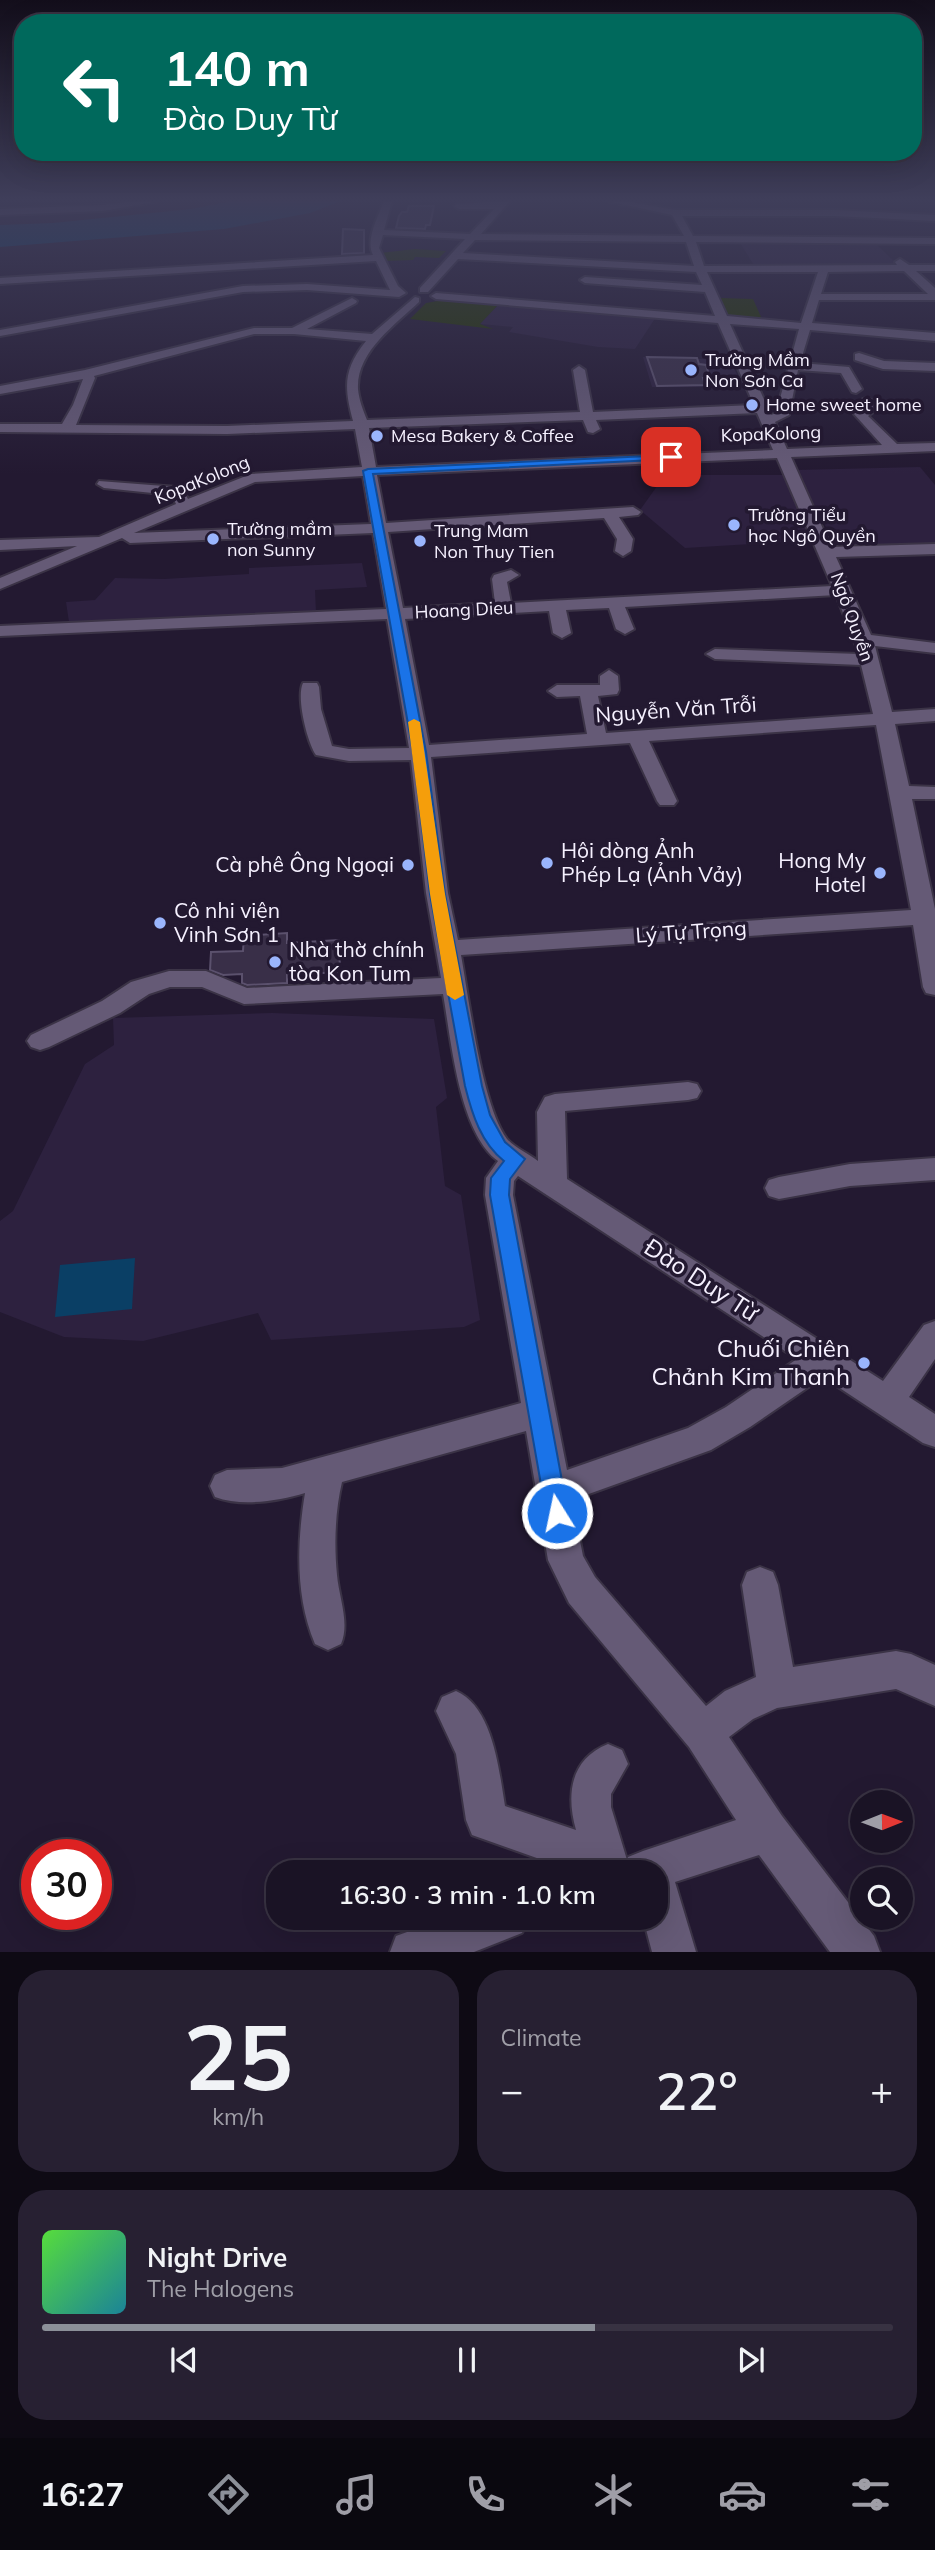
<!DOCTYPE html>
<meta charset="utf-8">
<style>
body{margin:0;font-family:Mulish,sans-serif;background:#272032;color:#f1f3f6;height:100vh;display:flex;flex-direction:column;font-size:26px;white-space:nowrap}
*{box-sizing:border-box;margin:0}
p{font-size:23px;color:#9f9ea7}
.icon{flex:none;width:38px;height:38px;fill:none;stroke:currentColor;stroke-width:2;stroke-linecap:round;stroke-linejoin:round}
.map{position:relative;height:1952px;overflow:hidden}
.panel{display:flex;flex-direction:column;gap:18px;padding:18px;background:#0e0a14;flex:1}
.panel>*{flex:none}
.hud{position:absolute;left:14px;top:14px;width:908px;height:147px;border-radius:28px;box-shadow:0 7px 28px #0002,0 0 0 2px #383242;background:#00695c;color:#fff;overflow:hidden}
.needle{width:46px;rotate:89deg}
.buttons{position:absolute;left:850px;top:1790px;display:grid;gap:14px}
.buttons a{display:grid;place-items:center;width:63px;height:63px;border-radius:50%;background:#1a1325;box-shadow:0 7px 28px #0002,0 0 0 2px #383242;font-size:35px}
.speed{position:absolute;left:21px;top:1839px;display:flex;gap:14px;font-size:35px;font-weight:700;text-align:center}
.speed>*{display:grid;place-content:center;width:91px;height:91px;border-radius:50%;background:#1a1325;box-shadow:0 7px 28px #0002,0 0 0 2px #383242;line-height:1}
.speed .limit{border:10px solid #d22;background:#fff;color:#111}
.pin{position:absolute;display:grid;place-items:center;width:60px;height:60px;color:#fff;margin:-30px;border-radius:14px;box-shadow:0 4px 10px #0006}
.me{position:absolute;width:77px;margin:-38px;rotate:350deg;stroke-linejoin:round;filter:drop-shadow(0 0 5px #0008)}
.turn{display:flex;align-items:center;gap:24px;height:147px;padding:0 35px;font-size:32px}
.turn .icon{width:91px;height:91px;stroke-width:2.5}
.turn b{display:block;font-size:49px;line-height:60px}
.big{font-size:52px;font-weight:600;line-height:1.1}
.panel .card{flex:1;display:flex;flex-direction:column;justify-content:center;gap:10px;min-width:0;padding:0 24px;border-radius:28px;background:#272032}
.panel .dial{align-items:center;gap:0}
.dial b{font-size:91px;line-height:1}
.song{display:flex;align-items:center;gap:21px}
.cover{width:84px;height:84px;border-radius:10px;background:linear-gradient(135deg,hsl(110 70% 55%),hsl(190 70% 35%))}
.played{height:7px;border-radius:4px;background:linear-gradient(90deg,#8c9099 65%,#383242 65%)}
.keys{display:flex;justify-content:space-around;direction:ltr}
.heat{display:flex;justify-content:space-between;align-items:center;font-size:38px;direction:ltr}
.panel .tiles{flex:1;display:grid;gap:18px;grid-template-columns:1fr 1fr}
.card:last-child{grid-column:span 2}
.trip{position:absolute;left:266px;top:1860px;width:402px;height:70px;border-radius:28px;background:#1a1325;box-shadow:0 7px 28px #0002,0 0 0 2px #383242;font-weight:600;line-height:70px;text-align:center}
.tab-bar{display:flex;height:112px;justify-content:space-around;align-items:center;background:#0a080f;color:#9f9ea7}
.tab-bar .icon{width:49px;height:49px}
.tab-bar .on{color:#8c9099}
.tab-bar b{font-size:32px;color:#f1f3f6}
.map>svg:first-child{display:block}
</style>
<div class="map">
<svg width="935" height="1952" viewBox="0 0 935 1952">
<rect width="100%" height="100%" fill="#231931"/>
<g fill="#2d213f">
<path d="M 739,241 L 874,242 L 900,267 L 755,267 Z"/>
<path d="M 500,303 L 656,317 L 635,349 L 598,347 L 509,332 L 513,327 L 480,324 Z"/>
<path d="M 643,357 L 730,360 L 740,381 L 733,381 L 727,386 L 712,384 L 707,387 L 652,387 Z"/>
<path d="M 920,467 L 935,485 L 935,545 L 837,548 L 796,470 Z"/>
<path d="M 665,475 L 788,475 L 818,540 L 685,548 L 640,510 Z"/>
<path d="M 362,563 L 367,587 L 315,590 L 316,612 L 69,622 L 66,602 L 95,600 L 115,578 L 164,579 L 249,574 L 249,568 Z"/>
<path d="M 272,1013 L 434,1019 L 447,1098 L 436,1107 L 445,1186 L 461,1195 L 480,1320 L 464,1327 L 271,1340 L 258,1313 L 143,1341 L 64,1337 L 0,1312 L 0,1221 L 13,1211 L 85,1064 L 114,1045 L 113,1018 Z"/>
</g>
<g fill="#233400">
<path d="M 415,249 L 446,251 L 439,258 L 415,257 L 413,260 L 386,261 L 380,253 Z"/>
<path d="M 720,298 L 753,299 L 762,319 L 740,318 L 726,314 Z"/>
<path d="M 449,299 L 498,305 L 480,324 L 493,329 L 410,319 L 426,303 Z"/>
</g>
<g fill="#0a3f65">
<path d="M 232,201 L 341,201 L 310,213 L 224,229 L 0,247 L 0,225 L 53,223 L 191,209 Z"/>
<path d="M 135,1258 L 132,1309 L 55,1317 L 60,1265 Z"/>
</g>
<g fill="#392f48" stroke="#5b516d" stroke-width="2">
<path d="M 409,206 L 434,206 L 430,225 L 426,225 L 425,229 L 396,228 L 399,216 L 402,212 L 407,212 Z"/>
<path d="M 343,229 L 364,230 L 364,253 L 342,254 Z"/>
<path d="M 647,357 L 697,358 L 699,364 L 706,365 L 710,378 L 703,378 L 705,385 L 657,386 Z"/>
<path d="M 287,933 L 287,943 L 339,940 L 340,972 L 287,975 L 287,983 L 247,985 L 242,983 L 242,974 L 223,975 L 210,970 L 211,952 L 243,951 L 244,936 Z"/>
</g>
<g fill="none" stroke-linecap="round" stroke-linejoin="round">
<defs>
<g id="minor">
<path d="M 135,201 L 159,201 L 103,211 L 0,215 L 0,209 L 103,205 Z"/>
<path d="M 384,201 L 392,201 L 384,230 L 470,234 L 494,209 L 459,209 L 454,206 L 456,204 L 510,201 L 481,234 L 684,236 L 672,215 L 607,201 L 625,201 L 675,210 L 835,210 L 935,215 L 935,221 L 835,216 L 682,216 L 693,236 L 935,238 L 935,244 L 696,242 L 704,266 L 897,265 L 895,262 L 900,259 L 909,265 L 935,265 L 935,271 L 916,271 L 935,288 L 935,300 L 819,300 L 812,323 L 935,333 L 935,341 L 810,330 L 800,363 L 849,367 L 862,389 L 856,393 L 852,392 L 841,373 L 798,370 L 789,415 L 775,422 L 787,449 L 882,445 L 854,414 L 862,408 L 863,399 L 868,398 L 874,402 L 876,410 L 868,416 L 897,444 L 935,443 L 935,451 L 791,457 L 831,547 L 935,544 L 935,554 L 836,557 L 871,635 L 935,643 L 935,653 L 875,646 L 892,712 L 935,709 L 935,721 L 895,724 L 909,786 L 935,787 L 935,799 L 912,799 L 935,909 L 935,995 L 926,993 L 923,987 L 913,925 L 461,955 C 469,999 482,1106 507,1139 C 515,1148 529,1154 538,1161 L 537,1112 L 545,1097 L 555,1094 L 688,1082 L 697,1084 L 701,1091 L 697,1098 L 688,1100 L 565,1111 L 567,1179 L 883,1381 L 924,1325 L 935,1321 L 935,1359 L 909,1397 L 935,1414 L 935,1447 L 923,1443 L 823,1377 L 750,1427 L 711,1450 L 572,1500 L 583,1556 L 595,1577 L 706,1706 L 725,1691 L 756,1677 L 742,1585 L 747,1572 L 760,1567 L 773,1572 L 778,1585 L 793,1667 L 896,1651 L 911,1654 L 935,1665 L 935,1706 L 896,1689 L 777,1708 L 753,1719 L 729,1737 L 782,1816 L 874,1936 L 880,1952 L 830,1952 L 759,1855 L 675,1882 L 696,1952 L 652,1952 L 643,1918 L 656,1918 L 656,1872 L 576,1872 L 472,1835 L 466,1820 L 456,1754 L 436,1711 L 442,1697 L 456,1691 C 493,1707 499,1770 505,1806 L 576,1830 C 566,1795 570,1759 608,1744 L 622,1750 L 628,1764 L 611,1794 L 611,1807 L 627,1860 L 628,1857 L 643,1851 L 736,1820 L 689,1747 L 569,1603 L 548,1560 L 526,1431 L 342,1482 C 335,1512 334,1545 337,1575 C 339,1598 350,1623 341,1644 L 328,1650 L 315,1644 C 295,1597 297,1542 305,1493 C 278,1501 242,1507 215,1497 L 210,1486 L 215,1475 L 227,1470 L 282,1468 L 521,1403 L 485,1195 L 486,1178 L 498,1161 C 459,1133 451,1039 443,994 L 244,1004 L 202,987 L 170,987 L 149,994 L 120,1013 L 49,1047 L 40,1050 L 31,1047 L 27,1041 L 31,1035 L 102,1001 L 131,982 L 169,971 L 206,971 L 247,988 L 441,978 L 426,893 L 411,760 L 349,761 L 316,755 C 307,742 296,697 303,683 L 317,683 L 319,687 L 321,709 L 332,746 L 349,749 L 409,748 L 387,619 L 0,636 L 0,626 L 386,609 L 373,533 L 130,543 L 122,538 L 0,589 L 0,578 L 77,546 L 0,550 L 0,540 L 99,537 L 176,504 L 172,495 L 104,488 L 97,484 L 99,481 L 177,487 L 182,488 L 188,499 L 251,474 L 362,467 L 355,429 L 227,434 L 0,432 L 0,424 L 62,424 L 73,405 L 83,379 L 0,394 L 0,386 L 85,370 L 254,328 L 292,328 L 352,298 L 357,301 L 356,303 L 307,329 L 372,334 L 415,297 L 419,298 L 419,302 C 395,325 356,352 358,389 C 359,400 363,410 367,420 L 580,412 L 573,370 L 579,366 L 585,370 L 593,412 L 754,405 L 718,323 L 436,299 L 431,296 L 436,293 L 715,316 L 705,292 L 585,283 L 580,280 L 585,277 L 702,285 L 696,272 L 458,259 L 428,292 L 420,292 L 420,288 L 465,239 L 383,235 L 379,248 L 398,286 L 406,293 L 399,297 L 307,290 L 243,292 L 0,336 L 0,330 L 243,286 L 307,284 L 390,290 L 376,261 L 0,284 L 0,278 L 373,255 C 365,240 378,217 384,201 ZM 475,240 L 686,242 L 694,266 L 463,253 ZM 904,271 L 928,294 L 821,294 L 828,272 ZM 707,272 L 818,272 L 801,323 L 727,316 ZM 730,324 L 799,329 L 776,413 L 771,415 ZM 254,334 L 294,334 L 366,341 C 343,370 344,387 353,421 L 227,426 L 76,425 L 95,378 L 94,376 ZM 757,413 L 773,450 L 376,467 L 369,428 L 583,420 L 588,432 L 593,433 L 600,429 L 596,420 ZM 777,458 L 832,586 L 511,603 L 507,582 L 519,575 L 511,570 L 494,575 L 492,579 L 495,603 L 403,608 L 388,532 L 604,518 L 617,539 L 615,551 L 623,556 L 631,551 L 633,539 L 619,517 L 638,515 L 641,512 L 633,507 L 386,523 L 377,475 ZM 363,476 L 371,524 L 134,533 L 255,482 ZM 836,595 L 859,654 L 715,649 L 706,654 L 715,659 L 861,665 L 873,714 L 606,733 L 598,696 L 617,694 L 619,690 L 618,676 L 609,670 L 600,676 L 600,685 L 557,685 L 548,691 L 557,697 L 580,696 L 587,734 L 429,745 L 405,619 L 549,611 L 553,633 L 562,638 L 571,633 L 566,610 L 609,608 L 616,629 L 625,634 L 634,629 L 625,607 ZM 876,725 L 911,910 L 458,940 L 448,893 L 431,757 L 630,743 L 657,801 L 660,805 L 674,805 L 677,801 L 649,741 ZM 518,1176 L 797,1359 L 726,1407 L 688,1428 L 567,1470 L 513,1195 L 514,1181 Z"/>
<path d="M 859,353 L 884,361 L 935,363 L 935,371 L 883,369 L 855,360 L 855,354 Z"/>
<path d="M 935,1158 L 935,1180 L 850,1186 L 779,1199 L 769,1196 L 765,1188 L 769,1180 L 779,1177 L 850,1164 Z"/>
<path d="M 446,1918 L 529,1918 L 522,1933 L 474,1952 L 390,1952 L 396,1936 Z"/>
</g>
</defs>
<use href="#minor" stroke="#3b3346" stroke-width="4"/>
<use href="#minor" fill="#655a76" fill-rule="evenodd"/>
</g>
<linearGradient id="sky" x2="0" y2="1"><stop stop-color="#130e1b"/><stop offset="0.42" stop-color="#3f3e5a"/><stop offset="1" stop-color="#3f3e5a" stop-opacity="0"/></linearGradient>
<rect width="935" height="474" fill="url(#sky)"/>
<path fill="#1a73e8" stroke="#114b97" stroke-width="2" d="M 671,455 L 674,455 L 674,459 L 373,474 L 426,752 L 445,894 L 482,1086 L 490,1115 L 505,1142 L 525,1159 L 510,1179 L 509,1195 L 568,1513 L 565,1521 L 557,1524 L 549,1521 L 546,1513 L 490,1195 L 491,1178 L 504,1161 C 481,1143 472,1114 465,1086 L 430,894 L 413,752 L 363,471 L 368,469 Z"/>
<path fill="#f59e0b" d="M 414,719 L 420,722 L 445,894 L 464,995 L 455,1000 L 447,995 L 430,894 L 408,722 Z"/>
<g fill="#9ab5fd" stroke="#231931" stroke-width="2.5">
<circle cx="691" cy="370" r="7"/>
<circle cx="752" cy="405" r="7"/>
<circle cx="377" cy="436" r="7"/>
<circle cx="734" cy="525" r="7"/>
<circle cx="213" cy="539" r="7"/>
<circle cx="420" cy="541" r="7"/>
<circle cx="547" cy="863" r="7"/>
<circle cx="408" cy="865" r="7"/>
<circle cx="880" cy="873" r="7"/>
<circle cx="160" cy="923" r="7"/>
<circle cx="275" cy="962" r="7"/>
<circle cx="864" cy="1363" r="7"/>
</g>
<g text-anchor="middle" stroke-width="7" stroke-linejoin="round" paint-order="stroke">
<g font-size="18" fill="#f6f1ff" stroke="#231931" text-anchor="start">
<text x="705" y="366">Trường Mầm<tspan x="705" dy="21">Non Sơn Ca</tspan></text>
<text x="766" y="411">Home sweet home</text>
<text x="391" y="442">Mesa Bakery &amp; Coffee</text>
<text x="748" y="521">Trường Tiểu<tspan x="748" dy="21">học Ngô Quyền</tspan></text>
<text x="227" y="535">Trường mầm<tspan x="227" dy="21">non Sunny</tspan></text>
<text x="434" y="537">Trung Mam<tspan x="434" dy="21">Non Thuy Tien</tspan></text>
</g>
<g font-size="18" fill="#f6f1ff" stroke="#231931">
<text transform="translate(771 434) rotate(-2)" y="6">KopaKolong</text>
<text transform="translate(202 480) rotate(-22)" y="6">KopaKolong</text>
<text transform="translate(464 610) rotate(-3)" y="6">Hoang Dieu</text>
<text transform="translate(852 617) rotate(70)" y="6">Ngô Quyền</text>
</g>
<g font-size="21" fill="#f6f1ff" stroke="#231931">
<text transform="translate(676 710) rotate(-4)" y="7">Nguyễn Văn Trỗi</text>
<text transform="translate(691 932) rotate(-4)" y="7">Lý Tự Trọng</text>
</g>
<g font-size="21" fill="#f6f1ff" stroke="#231931" text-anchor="start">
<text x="561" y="858">Hội dòng Ảnh<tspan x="561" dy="24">Phép Lạ (Ảnh Vảy)</tspan></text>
<text x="866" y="868" text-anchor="end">Hong My<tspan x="866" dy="24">Hotel</tspan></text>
<text x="394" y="872" text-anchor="end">Cà phê Ông Ngoại</text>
<text x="174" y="918">Cô nhi viện<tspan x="174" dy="24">Vinh Sơn 1</tspan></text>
<text x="289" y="957">Nhà thờ chính<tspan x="289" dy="24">tòa Kon Tum</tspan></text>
</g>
<g font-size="24" fill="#f6f1ff" stroke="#231931">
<text transform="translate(701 1280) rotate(33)" y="8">Đào Duy Từ</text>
</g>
<g font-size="24" fill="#f6f1ff" stroke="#231931" text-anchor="end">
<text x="850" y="1357">Chuối Chiên<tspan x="850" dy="28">Chảnh Kim Thanh</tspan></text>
</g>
</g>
</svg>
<div class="buttons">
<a><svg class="needle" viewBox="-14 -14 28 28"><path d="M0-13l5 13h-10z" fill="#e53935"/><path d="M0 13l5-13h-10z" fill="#9f9ea7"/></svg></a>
<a><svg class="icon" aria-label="search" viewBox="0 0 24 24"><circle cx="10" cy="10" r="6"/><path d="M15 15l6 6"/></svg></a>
</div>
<div class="speed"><div class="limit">30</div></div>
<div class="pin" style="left:671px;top:457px;background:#d93025"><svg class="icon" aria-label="arrive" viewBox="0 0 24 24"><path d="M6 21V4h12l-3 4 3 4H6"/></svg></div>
<svg class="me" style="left:557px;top:1513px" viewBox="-20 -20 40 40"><circle r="17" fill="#1a73e8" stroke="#fff" stroke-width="3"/><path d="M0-11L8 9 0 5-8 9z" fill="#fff"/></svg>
<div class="trip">16:30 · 3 min · 1.0 km</div>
<div class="hud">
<div class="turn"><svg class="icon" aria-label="left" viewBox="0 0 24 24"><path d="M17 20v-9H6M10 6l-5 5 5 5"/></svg><div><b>140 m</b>Đào Duy Từ</div></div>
</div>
</div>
<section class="panel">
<div class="tiles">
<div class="card dial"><b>25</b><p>km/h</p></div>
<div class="card"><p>Climate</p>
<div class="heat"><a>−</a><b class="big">22°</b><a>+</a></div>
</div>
<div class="card">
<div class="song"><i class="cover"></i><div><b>Night Drive</b><p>The Halogens</p></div></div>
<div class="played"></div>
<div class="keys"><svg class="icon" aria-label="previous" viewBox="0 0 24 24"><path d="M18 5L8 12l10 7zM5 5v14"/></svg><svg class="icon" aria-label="pause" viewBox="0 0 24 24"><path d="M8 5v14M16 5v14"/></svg><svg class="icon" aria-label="next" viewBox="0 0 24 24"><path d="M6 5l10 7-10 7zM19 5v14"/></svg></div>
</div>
</div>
</section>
<nav class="tab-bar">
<b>16:27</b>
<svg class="icon on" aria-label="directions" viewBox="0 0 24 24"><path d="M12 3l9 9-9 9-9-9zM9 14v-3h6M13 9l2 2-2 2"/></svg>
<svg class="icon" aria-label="music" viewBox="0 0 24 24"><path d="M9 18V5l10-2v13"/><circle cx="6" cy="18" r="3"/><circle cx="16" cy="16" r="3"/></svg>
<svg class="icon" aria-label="phone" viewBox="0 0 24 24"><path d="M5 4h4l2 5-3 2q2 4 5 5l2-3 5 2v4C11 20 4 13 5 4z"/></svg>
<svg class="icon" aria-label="climate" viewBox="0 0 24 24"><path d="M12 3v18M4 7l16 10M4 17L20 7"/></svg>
<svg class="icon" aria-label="car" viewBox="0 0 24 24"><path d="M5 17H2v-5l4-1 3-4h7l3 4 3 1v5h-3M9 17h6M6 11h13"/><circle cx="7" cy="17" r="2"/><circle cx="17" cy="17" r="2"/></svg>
<svg class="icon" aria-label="filters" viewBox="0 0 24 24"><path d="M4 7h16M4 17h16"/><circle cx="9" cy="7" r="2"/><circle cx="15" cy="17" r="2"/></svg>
</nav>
